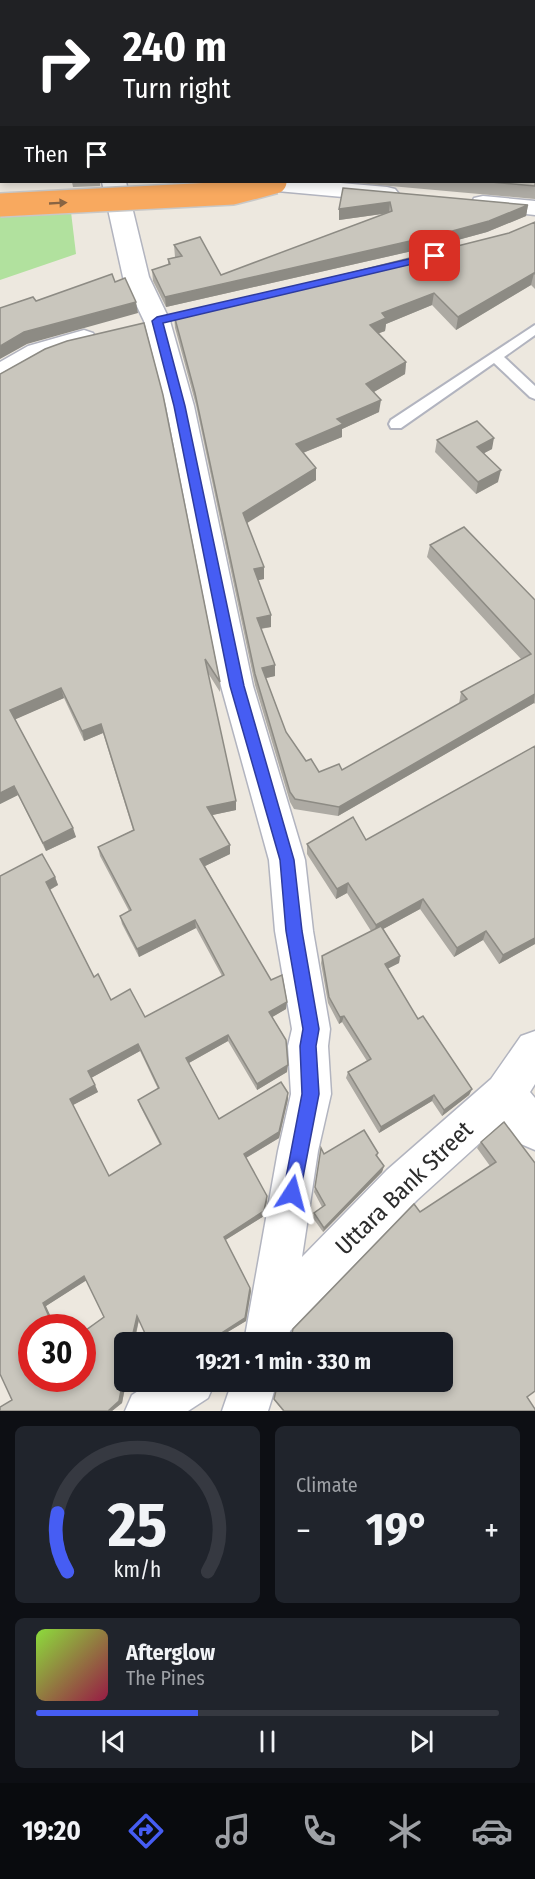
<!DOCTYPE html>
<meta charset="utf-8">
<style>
body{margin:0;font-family:"Fira Sans Condensed",sans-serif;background:#20242c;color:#f1f3f6;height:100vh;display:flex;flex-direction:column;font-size:22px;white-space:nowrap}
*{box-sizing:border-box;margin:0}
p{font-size:20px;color:#9ea1a6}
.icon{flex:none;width:33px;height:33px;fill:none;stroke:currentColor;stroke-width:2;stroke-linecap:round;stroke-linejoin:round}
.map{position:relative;height:1411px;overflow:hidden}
.details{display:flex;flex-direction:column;gap:15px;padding:15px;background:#0d0f14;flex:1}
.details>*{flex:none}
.top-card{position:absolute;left:0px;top:0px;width:536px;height:183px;box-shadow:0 3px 9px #0003;background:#202124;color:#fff;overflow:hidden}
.speed{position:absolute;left:18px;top:1314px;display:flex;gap:12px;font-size:30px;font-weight:700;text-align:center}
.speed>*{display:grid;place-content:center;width:78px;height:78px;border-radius:50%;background:#171b24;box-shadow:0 3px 9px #0003;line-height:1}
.speed .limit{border:9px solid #d22;background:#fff;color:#111}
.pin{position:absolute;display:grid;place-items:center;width:51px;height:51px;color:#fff;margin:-26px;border-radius:12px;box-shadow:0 3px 9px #0006}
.me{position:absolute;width:66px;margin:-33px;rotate:9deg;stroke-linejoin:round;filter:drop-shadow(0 0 4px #0008)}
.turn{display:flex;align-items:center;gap:21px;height:126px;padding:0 24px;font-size:27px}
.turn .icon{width:78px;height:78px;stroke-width:2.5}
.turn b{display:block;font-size:42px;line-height:51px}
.then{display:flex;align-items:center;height:57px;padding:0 24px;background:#0003;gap:12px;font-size:22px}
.big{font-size:45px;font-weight:700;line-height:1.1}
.details .widget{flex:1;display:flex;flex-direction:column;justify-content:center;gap:9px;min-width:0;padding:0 21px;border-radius:9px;background:#20242c}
.details .dial{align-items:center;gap:0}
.dial svg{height:156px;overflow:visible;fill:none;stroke:#363941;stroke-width:7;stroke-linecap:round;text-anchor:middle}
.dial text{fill:#f1f3f6;stroke:none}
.song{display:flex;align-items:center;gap:18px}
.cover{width:72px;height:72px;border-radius:9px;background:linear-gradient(135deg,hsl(90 70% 55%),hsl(340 70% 35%))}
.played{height:6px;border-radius:3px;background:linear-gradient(90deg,#465df3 35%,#363941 35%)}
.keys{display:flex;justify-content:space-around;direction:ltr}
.heat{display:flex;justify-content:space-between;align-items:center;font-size:33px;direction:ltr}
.details .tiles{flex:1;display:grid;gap:15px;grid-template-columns:1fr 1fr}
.widget:last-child{grid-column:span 2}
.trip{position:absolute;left:114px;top:1332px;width:339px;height:60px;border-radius:9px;background:#171b24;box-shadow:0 3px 9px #0003;font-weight:700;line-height:60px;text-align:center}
.dock{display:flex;height:96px;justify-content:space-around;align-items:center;background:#090b0e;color:#9ea1a6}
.dock .icon{width:42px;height:42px}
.dock .current{color:#465df3}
.dock b{font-size:27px;color:#f1f3f6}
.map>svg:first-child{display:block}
</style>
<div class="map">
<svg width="535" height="1411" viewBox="0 0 535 1411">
<rect width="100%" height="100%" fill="#ede8df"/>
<path fill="#b1e19e" d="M 71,212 L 76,254 L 0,280 L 0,215 Z"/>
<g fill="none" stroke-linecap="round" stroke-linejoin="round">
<defs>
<path id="service" d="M 535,325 L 535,335 L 504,357 L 535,386 L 535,399 L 530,397 L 494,363 L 401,428 L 391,428 L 389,424 L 391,420 Z"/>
<g id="minor">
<path d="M 262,0 L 289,0 L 261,2 Z"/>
<rect x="0" y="147" width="2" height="14"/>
<path d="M 102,182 L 126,182 L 149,277 L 170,321 L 194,406 L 253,686 L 305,860 L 313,931 L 330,1029 L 328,1046 L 331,1094 L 318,1151 L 302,1257 L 387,1170 L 491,1079 L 521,1036 L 535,1031 L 535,1084 L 530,1092 L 535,1098 L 535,1150 L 521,1144 L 503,1122 L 417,1200 L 290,1331 L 288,1342 L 244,1342 L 278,1151 L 291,1094 L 288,1046 L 292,1029 L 275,931 L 269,860 L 221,686 L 166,406 L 144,321 L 123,277 Z"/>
<path d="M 243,182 L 329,182 L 387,187 L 395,189 L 399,194 L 395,199 L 387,201 L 255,189 L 247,187 Z"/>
<path d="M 483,196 L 535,201 L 535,215 L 474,208 L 471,203 L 474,198 Z"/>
<path d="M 84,330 L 93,333 L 97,339 L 93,345 L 46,358 L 10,382 L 0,384 L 0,362 L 28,346 Z"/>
<path d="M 152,1382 L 215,1382 L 208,1398 L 188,1411 L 125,1411 L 132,1395 Z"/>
<path d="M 232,1382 L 277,1382 L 268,1411 L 222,1411 Z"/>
</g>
<g id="motorway">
<path d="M 125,0 L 149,0 L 124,2 Z"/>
<path d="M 203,0 L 229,0 L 202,2 Z"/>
<path d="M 426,0 L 446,0 L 425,2 Z"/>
<path d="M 0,30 L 2,30 L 0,43 Z"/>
<rect x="0" y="71" width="2" height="14"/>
</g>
</defs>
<use href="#service" stroke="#b2b4bf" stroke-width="4"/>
<use href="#minor" stroke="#b2b4bf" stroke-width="3"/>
<use href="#motorway" stroke="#c8c8c8" stroke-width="3"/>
<use href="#service" fill="#fff" fill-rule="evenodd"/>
<use href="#minor" fill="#fff" fill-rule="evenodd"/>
<use href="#motorway" fill="#f8a95f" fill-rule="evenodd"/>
<defs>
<path id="motorway-bridge" d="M 0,205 L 233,193 L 275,182"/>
</defs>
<use href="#motorway-bridge" stroke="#c8c8c8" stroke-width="26" stroke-linecap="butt"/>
<use href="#motorway-bridge" stroke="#f8a95f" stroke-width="23"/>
</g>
<g fill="#adaaa3" fill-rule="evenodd">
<path d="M 326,0 L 368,0 L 370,2 L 328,2 Z"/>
<path d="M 535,0 L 535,95 L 534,94 L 534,2 Z"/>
<path d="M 535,98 L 535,199 L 346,182 L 534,182 Z"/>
<path d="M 72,182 L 100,182 L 100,186 L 73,187 Z"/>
<path d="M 343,188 L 528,205 L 526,216 L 487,232 L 443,244 L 166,307 L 153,281 L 152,270 L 168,265 L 168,259 L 175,257 L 174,245 L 221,275 L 389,213 L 339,220 Z"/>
<path d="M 535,222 L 535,289 L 531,285 L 456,330 L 432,305 L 386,324 L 385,331 L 379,333 L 406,362 L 405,374 L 374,392 L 379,412 L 342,429 L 342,437 L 303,453 L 316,480 L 247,522 L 264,579 L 258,580 L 271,627 L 261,629 L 275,676 L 266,678 L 286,732 L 306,761 L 319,772 L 342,770 L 459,704 L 461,692 L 521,659 L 427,557 L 430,545 L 535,600 L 535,704 L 534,703 L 338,816 L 294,809 L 290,802 L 255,685 L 196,405 L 175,328 L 174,315 L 259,296 L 509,233 Z"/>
<path d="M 45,349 L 220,682 L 220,692 L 208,673 L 236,810 L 212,815 L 230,845 L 230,854 L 205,866 L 286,1009 L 272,1017 L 287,1072 L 257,1090 L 228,1041 L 189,1063 L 219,1119 L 288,1093 L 288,1099 L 279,1138 L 246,1158 L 267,1201 L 264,1216 L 225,1240 L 250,1288 L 251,1291 L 246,1321 L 221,1336 L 139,1320 L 122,1403 L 112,1411 L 0,1411 L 12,1400 L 0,876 L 55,877 L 58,885 L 50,890 L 94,977 L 111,1000 L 145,1017 L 222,976 L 196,928 L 139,957 L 122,924 L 120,916 L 129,911 L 100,856 L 98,847 L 133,830 L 103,733 L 84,741 L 64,698 L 15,719 L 76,837 L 46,851 L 18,795 L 0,804 L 0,374 ZM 140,1051 L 158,1089 L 138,1100 L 140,1106 L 160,1145 L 109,1176 L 73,1105 L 98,1092 L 91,1078 ZM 86,1280 L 104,1317 L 32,1378 L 46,1306 Z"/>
<path d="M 437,440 L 492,449 L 484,453 L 498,482 L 476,494 L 435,452 Z"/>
<path d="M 535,746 L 535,944 L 499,964 L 483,940 L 454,957 L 420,909 L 383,929 L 400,956 L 399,963 L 387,969 L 418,1019 L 472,1089 L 469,1095 L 442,1116 L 432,1101 L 379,1133 L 346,1078 L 348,1072 L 367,1061 L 342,1022 L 339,1024 L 328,1003 L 321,963 L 322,956 L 371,931 L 347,893 L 336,899 L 307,854 L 307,844 L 366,840 Z"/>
<path d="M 504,1122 L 527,1397 L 535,1411 L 283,1411 L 274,1400 L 274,1399 L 290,1341 L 420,1212 L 490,1166 L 477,1148 L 481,1142 Z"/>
<path d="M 321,1148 L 324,1154 L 378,1153 L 377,1157 L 384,1166 L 382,1172 L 323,1232 L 313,1218 L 314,1213 L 322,1207 L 314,1192 Z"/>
</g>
<g fill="#8d8b84">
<path d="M 390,202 L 389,213 L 339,220 L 339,209 Z"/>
<path d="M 528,205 L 526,216 L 487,232 L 443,244 L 166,307 L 165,297 Z"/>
<path d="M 534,273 L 531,285 L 456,330 L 458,317 Z"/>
<path d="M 434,293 L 432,305 L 386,324 L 385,331 L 369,337 L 370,325 L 382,313 Z"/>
<path d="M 136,302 L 138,313 L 27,344 L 0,359 L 0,346 L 24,332 Z"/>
<path d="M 406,362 L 405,374 L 365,397 L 366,384 Z"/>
<path d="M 381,400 L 379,412 L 342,429 L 342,437 L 295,456 L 296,444 L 337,419 Z"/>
<path d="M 494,438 L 492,449 L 475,458 L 477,447 Z"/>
<path d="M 316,468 L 316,480 L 244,525 L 243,513 Z"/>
<path d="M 501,470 L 498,482 L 476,494 L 478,482 Z"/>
<path d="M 264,567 L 264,579 L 254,581 L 254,569 Z"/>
<path d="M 271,615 L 271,627 L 257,629 L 257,618 Z"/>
<path d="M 275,665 L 275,676 L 262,679 L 262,668 Z"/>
<path d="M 61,688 L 64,698 L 14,720 L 10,710 Z"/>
<path d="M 535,694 L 534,703 L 338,816 L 339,807 Z"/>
<path d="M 101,724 L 103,733 L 84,741 L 82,731 Z"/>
<path d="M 14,786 L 18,795 L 0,804 L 0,793 Z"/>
<path d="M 236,801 L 236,810 L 208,816 L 207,807 Z"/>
<path d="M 73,828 L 76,837 L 46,851 L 43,843 Z"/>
<path d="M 230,845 L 230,854 L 201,868 L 200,859 Z"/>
<path d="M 55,877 L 58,885 L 49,890 L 46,882 Z"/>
<path d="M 348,883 L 347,893 L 336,899 L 337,889 Z"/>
<path d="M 423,899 L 420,909 L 374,934 L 376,925 Z"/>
<path d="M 195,920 L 196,928 L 139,957 L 137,949 Z"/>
<path d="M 486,931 L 483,940 L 454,957 L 457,948 Z"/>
<path d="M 535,938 L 535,944 L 499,964 L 503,955 Z"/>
<path d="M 400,956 L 399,963 L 383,971 L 385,964 Z"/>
<path d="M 287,1002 L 286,1009 L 269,1019 L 269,1012 Z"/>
<path d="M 344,1016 L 342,1022 L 339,1024 L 340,1017 Z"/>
<path d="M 228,1035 L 228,1041 L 187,1064 L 186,1058 Z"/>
<path d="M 138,1044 L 140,1051 L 91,1078 L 88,1071 Z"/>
<path d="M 288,1065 L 287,1072 L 257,1090 L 257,1084 Z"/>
<path d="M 95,1085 L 98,1092 L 73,1105 L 70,1099 Z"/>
<path d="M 472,1089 L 469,1095 L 442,1116 L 444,1110 Z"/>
<path d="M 288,1093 L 288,1099 L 279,1138 L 244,1159 L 244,1154 Z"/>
<path d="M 434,1095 L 432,1101 L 379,1133 L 381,1127 Z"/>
<path d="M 384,1166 L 382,1172 L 323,1232 L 324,1228 Z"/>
<path d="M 267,1196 L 264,1216 L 224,1241 L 224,1237 Z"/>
<path d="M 84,1276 L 87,1280 L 46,1306 L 56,1328 L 54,1328 L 43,1303 Z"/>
<path d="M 250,1288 L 251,1291 L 246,1321 L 221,1336 L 218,1342 L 216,1342 L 220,1334 Z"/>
<path d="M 137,1316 L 139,1319 L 134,1342 L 131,1342 Z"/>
<path d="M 124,1375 L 124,1382 L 126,1382 L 122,1403 L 112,1411 L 108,1411 Z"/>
</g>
<g fill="#c9c6bd" stroke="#8d8b84" stroke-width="1.5" fill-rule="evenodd">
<path d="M 336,0 L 368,0 L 370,2 L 337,2 Z"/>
<path d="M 513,0 L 535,0 L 535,79 L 534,78 L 534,2 L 508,2 Z"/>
<path d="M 534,98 L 535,98 L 535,186 L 491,182 L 534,182 Z"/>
<path d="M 343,188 L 528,205 L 489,221 L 445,233 L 165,297 L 152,270 L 170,264 L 168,259 L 182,256 L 174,245 L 200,237 L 221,275 L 392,211 L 390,202 L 339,209 Z"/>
<path d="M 535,222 L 535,274 L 534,273 L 458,317 L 434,293 L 382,313 L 386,318 L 370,325 L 406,362 L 366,384 L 381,400 L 337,419 L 343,424 L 296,444 L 316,468 L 243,513 L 264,567 L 254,569 L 271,615 L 257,618 L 275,665 L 262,668 L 286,732 L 306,761 L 311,759 L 319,772 L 339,764 L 342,770 L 467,699 L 461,692 L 531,654 L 430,545 L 464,527 L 535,600 L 535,694 L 339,807 L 295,799 L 290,792 L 255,674 L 195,393 L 174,315 L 259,296 L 509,233 Z"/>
<path d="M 112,274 L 115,282 L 125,278 L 136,302 L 24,332 L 0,346 L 0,308 L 33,297 L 36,301 Z"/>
<path d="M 144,323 L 163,395 L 220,682 L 205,659 L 236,801 L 207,807 L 230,845 L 200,859 L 271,980 L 282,975 L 287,1002 L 269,1012 L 286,1040 L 288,1065 L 257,1084 L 228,1035 L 186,1058 L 219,1119 L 281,1082 L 288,1093 L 279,1132 L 244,1154 L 267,1196 L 264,1211 L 224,1237 L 250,1288 L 245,1318 L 220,1334 L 216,1342 L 149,1342 L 137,1316 L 131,1342 L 124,1342 L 124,1375 L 119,1401 L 108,1411 L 0,1411 L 0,1407 L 12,1400 L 0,1374 L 0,876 L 42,854 L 55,877 L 46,882 L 94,977 L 98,974 L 111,1000 L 130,989 L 145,1017 L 224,975 L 195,920 L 137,949 L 120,916 L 131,910 L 98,847 L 134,830 L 101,724 L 82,731 L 61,688 L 10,710 L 73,828 L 43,843 L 14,786 L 0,793 L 0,374 L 45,349 L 67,341 ZM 138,1044 L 159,1088 L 138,1100 L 161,1144 L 109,1176 L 70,1099 L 95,1085 L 88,1071 ZM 84,1276 L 104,1317 L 82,1333 L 82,1378 L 32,1378 L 32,1328 L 54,1328 L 43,1303 Z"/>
<path d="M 477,421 L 494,438 L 477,447 L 501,470 L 478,482 L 437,440 Z"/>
<path d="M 535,746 L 535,938 L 503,955 L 486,931 L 457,948 L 423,899 L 376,925 L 348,883 L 337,889 L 307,844 L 353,817 L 366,840 Z"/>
<path d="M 381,926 L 400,956 L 385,964 L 418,1019 L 423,1016 L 472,1089 L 444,1110 L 434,1095 L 381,1127 L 348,1072 L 371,1059 L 344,1016 L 340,1017 L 329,997 L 322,956 Z"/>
<path d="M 504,1122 L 535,1163 L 535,1391 L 527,1397 L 535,1409 L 535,1411 L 284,1411 L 274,1399 L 278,1382 L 442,1382 L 442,1342 L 273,1342 L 273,1341 L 290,1341 L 293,1329 L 414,1204 L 420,1212 L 496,1162 L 481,1142 Z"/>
<path d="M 364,1130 L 378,1153 L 376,1155 L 384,1166 L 324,1228 L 314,1213 L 325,1205 L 315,1187 L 321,1148 L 324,1154 Z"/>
</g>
<defs><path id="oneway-solid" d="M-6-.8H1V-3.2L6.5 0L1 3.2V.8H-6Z" transform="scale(1.5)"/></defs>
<use fill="#886443" href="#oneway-solid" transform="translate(58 203) rotate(-3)"/>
<path fill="#465df3" stroke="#2e3c9e" stroke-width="1.5" d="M 435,253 L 438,254 L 438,258 L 163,323 L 185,406 L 244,686 L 294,860 L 302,931 L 319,1029 L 316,1046 L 319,1094 L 300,1193 L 298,1199 L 292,1201 L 286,1199 L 283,1193 L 302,1094 L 300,1046 L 303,1029 L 286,931 L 280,860 L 230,686 L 174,406 L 152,321 L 157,317 Z"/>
<g text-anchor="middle" stroke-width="4.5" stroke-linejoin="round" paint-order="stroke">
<g font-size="24" fill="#2c2c2c" stroke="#fff">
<text transform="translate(404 1188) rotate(-44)" y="8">Uttara Bank Street</text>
</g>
</g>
</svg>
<div class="speed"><div class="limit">30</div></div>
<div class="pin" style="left:435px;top:256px;background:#d93025"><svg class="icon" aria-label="arrive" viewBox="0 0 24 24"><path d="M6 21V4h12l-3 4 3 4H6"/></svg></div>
<svg class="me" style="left:292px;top:1193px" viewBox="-20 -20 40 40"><path d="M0-17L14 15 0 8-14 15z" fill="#465df3" stroke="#fff" stroke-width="4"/></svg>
<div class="trip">19:21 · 1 min · 330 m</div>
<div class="top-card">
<div class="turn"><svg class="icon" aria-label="right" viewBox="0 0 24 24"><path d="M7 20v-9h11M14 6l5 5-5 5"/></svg><div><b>240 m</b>Turn right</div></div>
<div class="then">Then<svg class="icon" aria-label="arrive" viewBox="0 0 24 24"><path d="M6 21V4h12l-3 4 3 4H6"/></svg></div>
</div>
</div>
<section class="details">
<div class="tiles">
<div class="widget dial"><svg viewBox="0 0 100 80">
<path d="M14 69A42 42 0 1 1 86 69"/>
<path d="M14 69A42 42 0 0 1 9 39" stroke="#465df3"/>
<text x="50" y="56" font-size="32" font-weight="700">25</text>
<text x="50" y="72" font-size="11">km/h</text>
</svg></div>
<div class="widget"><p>Climate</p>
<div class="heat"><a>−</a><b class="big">19°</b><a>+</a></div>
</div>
<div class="widget">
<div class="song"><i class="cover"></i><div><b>Afterglow</b><p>The Pines</p></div></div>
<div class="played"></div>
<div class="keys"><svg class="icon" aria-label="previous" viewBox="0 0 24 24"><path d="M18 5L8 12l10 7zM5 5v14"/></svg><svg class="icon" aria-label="pause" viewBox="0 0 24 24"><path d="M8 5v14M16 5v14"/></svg><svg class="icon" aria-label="next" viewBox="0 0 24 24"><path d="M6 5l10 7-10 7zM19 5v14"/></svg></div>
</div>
</div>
</section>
<nav class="dock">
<b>19:20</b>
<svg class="icon current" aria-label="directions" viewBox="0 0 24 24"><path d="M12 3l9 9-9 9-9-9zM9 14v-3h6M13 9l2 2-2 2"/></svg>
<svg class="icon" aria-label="music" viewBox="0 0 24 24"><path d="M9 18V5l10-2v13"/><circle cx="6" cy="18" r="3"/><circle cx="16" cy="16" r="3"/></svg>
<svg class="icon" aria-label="phone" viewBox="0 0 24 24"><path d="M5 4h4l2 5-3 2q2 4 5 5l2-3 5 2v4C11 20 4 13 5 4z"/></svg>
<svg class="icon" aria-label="climate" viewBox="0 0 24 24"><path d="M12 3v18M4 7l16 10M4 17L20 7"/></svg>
<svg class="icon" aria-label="car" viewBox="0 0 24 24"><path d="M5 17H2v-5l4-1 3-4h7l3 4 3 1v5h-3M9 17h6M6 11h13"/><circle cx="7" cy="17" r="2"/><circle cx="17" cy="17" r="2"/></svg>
</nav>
